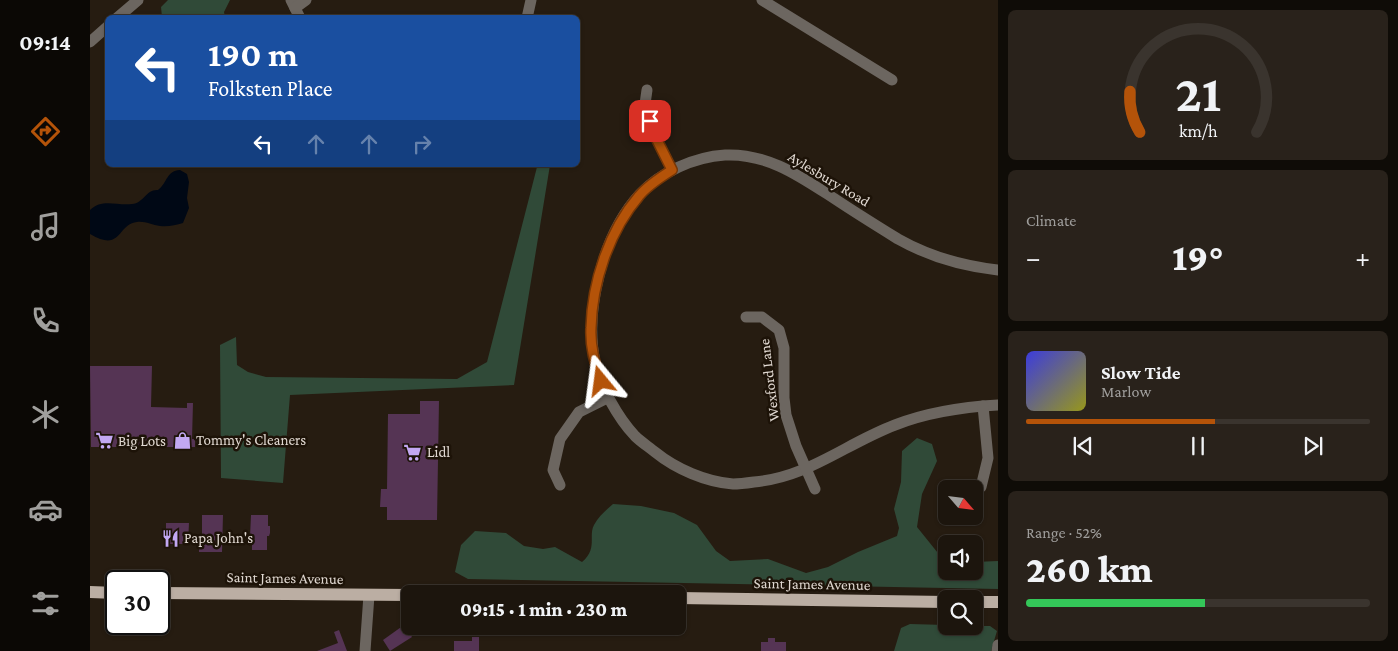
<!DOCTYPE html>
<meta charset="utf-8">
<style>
body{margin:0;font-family:"Crimson Pro",serif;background:#29221b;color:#f1f3f6;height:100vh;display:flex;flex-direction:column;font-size:19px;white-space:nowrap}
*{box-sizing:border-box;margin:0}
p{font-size:16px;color:#a09f9d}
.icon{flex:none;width:28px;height:28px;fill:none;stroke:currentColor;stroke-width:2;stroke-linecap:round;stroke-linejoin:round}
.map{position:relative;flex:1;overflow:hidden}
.panel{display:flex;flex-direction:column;gap:10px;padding:10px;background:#0f0c07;width:400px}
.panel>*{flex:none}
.top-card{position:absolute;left:15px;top:15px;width:475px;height:152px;border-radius:8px;box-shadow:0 1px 4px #0004,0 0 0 1px #3a342e;background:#1a4fa0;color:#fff;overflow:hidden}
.needle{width:32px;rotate:118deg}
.tools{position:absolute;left:848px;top:480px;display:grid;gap:10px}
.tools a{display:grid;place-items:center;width:45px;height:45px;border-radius:8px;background:#1c150d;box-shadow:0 1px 4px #0004,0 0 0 1px #3a342e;font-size:25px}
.speed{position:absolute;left:15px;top:570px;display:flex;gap:10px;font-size:25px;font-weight:700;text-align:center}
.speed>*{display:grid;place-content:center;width:65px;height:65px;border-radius:50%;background:#1c150d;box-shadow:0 1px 4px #0004,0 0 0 1px #3a342e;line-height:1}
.speed .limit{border:2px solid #111;border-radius:8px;background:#fff;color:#111}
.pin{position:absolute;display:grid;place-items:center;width:42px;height:42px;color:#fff;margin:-21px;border-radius:10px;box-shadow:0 2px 8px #0006}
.me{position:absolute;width:55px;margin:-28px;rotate:344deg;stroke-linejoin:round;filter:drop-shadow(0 0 4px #0008)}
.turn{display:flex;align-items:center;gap:18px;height:105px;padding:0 20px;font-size:22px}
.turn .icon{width:65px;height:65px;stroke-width:2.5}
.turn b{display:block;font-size:35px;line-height:42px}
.lanes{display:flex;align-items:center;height:48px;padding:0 20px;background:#0003;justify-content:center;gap:25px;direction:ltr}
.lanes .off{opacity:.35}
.big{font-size:38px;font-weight:800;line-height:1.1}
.panel .card{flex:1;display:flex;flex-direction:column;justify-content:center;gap:8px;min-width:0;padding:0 18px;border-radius:8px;background:#29221b}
.panel .dial{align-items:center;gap:0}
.dial svg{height:130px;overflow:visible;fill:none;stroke:#3a342e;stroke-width:7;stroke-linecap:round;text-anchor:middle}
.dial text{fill:#f1f3f6;stroke:none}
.song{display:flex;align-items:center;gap:15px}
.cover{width:60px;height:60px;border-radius:8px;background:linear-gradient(135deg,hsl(240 70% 55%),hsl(60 70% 35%))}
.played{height:5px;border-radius:2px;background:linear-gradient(90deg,#b45309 55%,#3a342e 55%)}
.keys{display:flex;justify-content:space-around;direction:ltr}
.heat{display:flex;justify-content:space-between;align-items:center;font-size:28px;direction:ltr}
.charge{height:8px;border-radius:4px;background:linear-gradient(90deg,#34c759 52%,#3a342e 0)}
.trip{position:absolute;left:311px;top:585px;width:285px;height:50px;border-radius:8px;background:#1c150d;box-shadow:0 1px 4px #0004,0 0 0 1px #3a342e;font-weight:800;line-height:50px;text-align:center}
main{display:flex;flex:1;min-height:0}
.tab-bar{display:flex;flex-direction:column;width:90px;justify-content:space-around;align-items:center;background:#0b0805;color:#a09f9d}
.tab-bar .icon{width:35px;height:35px}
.tab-bar .active{color:#b45309}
.tab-bar b{font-size:22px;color:#f1f3f6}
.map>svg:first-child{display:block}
</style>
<main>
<nav class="tab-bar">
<b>09:14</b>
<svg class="icon active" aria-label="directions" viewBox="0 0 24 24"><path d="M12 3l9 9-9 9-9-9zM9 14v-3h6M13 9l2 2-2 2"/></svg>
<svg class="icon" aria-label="music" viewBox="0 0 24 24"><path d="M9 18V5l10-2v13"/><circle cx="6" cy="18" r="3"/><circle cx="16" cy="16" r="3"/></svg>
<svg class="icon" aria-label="phone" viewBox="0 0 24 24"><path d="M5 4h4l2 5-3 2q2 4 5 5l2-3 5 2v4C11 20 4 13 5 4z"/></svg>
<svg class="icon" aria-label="climate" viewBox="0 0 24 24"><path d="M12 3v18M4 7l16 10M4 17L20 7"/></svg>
<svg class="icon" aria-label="car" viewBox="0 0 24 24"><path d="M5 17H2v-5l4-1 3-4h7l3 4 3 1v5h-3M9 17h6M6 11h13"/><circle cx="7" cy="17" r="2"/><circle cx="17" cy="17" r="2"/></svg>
<svg class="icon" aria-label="filters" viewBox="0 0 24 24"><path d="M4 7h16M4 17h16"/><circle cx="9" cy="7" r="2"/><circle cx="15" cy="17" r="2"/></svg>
</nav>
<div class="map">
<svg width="908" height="651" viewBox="0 0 908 651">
<rect width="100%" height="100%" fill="#261c11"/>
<g fill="#304a38">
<path d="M 78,0 L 140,0 L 134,12 L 135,17 L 72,17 L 71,7 Z"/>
<path d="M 443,165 L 460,165 L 424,385 L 200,395 L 193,483 L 131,478 L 130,345 L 146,337 L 147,365 L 158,372 L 176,377 L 367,379 L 397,362 L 447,167 Z"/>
<path d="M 827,438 L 842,444 L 847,461 L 832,494 L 827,527 L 856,563 L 856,571 L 884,571 L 884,562 L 908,561 L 908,589 L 378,579 L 365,572 L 371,545 L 385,531 L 416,533 L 434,546 L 453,549 L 465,547 L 492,562 C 508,549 498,536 504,525 C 508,517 516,510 523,504 L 551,506 L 584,513 L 607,525 L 626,551 L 640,561 L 678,559 L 716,573 L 738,567 L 768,552 L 807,536 L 809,528 L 804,509 L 811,482 L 812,451 Z"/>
<path d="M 820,624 L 856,625 L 856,626 L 900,626 L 907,631 L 901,651 L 804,651 L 811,628 Z"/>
</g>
<path fill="#000815" d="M 90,170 L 97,174 L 99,182 L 97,198 L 99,208 L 93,223 C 86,225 78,227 70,226 C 62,225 55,221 47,222 C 27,224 32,253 0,234 L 0,210 C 12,198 27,206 42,204 C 54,203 56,189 68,190 C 78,182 76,171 90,170 Z"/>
<g fill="#553454">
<path d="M 0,366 L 62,366 L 61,407 L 97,408 L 97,403 L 103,403 L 102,439 L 105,439 L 105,447 L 1,447 Z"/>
<path d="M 330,401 L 349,401 L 347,520 L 297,520 L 297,507 L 290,507 L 291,489 L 297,489 L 298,414 L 330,414 Z"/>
<path d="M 112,515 L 133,515 L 132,552 L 109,552 L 109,543 L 112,543 Z"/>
<path d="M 161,515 L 178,515 L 178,526 L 180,526 L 180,533 L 179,536 L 177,536 L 177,550 L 162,550 L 162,537 L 160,537 Z"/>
<path d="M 76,523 L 99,523 L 98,544 L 76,544 Z"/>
<path d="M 314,625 L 322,637 L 300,651 L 293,640 Z"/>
<path d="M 249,630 L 257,651 L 227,651 L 248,643 L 244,632 Z"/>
<path d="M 382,637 L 389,637 L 389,651 L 364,651 L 364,641 L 382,641 Z"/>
<path d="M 678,638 L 685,638 L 685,642 L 696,642 L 696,651 L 671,651 L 671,642 L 678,642 Z"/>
</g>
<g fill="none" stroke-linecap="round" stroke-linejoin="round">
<g stroke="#6c6660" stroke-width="11">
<path d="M 201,0 L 210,18"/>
<path d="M 672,0 L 802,80"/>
<path d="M 205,8 L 216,0"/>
<path d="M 27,18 L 48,0"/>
<path d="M 437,18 L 441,0"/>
<path d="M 0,42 L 18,26"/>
<path d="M 557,90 L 555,104 L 566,138 L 582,170"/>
<path d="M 908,270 C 872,266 840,257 808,239 C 787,226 766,213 745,199 C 711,177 678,153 635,155 C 604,157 571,172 550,194 C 513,234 494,310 505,362 C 510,386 528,418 545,436 C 551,442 559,447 565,452 C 586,469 616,482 643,484 C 649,484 657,483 664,482 C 719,477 755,444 805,425 C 838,412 873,407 908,405"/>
<path d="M 656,317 L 672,317 L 689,330 L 694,348 L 694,398 L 696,415 L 706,446 L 725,489"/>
<path d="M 470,485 L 463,470 L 470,439 L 489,412 L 517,398"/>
<path d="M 891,487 L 898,458 L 893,406"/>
<path d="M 275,651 L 279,595"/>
<path d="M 907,651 L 908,645"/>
</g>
<g stroke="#bbaea3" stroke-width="12">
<path d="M 0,592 L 26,593"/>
<path d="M 69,593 L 320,595"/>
<path d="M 588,598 L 856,602"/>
<path d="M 884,602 L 908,602"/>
</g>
</g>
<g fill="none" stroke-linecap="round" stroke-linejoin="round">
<defs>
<path id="route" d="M 511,381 C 505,365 500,346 501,328 C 502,283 519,231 549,196 C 558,185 571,177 582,170 L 566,138 L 560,121"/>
</defs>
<use href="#route" stroke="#753606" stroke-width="12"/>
<use href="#route" stroke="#b45309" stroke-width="9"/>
</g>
<defs>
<symbol id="shop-bare" viewBox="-9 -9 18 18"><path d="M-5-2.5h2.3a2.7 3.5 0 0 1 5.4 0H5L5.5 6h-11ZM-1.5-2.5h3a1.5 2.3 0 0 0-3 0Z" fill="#c2a8f2" stroke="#1d1308" stroke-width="2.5" paint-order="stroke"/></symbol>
<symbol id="supermarket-bare" viewBox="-9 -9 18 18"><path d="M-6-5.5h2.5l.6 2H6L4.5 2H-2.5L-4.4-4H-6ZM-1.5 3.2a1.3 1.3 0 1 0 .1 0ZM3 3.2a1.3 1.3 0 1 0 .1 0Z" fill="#c2a8f2" stroke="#1d1308" stroke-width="2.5" paint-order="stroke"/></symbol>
<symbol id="restaurant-bare" viewBox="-9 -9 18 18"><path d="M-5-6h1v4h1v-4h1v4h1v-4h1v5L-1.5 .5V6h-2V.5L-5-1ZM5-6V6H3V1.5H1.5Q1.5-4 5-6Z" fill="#c2a8f2" stroke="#1d1308" stroke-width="2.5" paint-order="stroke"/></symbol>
</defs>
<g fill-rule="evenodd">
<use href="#shop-bare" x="80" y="428" width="25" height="25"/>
<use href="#supermarket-bare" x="2" y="428" width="25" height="25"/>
<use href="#supermarket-bare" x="310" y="440" width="25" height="25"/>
<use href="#restaurant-bare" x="68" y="526" width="25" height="25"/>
</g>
<g text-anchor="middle" stroke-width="5" stroke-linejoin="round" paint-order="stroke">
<g font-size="15" fill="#e0d8d1" stroke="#1d1308">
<text transform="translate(739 179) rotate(31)" y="5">Aylesbury Road</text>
<text transform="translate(679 380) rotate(-97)" y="5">Wexford Lane</text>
<text transform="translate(195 578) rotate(1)" y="5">Saint James Avenue</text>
<text transform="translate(722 584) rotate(1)" y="5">Saint James Avenue</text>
</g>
<g font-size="15" fill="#e0d8d1" stroke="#1d1308" text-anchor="start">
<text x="106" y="445">Tommy's Cleaners</text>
<text x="28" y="446">Big Lots</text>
<text x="337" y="457">Lidl</text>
<text x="94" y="543">Papa John's</text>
</g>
</g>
</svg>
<div class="tools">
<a><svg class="needle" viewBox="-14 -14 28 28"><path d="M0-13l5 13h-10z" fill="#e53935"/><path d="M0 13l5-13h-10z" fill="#a09f9d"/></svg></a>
<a><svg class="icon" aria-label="sound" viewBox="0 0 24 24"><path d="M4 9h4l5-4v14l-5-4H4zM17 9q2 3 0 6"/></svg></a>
<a><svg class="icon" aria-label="search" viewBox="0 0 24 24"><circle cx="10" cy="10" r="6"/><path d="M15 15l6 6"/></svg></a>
</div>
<div class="speed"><div class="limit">30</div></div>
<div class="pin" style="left:560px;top:121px;background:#d93025"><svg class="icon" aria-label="arrive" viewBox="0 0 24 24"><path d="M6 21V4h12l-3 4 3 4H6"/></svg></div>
<svg class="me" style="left:511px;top:381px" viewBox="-20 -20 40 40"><path d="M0-17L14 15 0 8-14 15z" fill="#b45309" stroke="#fff" stroke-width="4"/></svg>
<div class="trip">09:15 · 1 min · 230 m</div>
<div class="top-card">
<div class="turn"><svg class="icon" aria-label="left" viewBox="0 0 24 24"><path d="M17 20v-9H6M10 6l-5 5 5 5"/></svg><div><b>190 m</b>Folksten Place</div></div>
<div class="lanes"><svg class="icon" aria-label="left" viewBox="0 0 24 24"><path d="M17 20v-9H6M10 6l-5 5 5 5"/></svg><svg class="icon off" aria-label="ahead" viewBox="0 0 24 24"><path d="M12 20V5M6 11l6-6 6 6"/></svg><svg class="icon off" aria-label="ahead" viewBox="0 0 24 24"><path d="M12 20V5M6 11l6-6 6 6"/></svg><svg class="icon off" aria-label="right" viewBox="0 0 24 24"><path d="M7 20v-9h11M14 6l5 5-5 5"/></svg></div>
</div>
</div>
<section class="panel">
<div class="card dial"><svg viewBox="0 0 100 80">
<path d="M14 69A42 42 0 1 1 86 69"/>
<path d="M14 69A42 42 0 0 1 8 44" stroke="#b45309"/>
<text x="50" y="56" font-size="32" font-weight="700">21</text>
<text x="50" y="72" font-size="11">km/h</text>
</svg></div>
<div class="card"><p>Climate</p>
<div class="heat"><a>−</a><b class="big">19°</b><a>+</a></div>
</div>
<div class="card">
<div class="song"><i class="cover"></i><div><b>Slow Tide</b><p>Marlow</p></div></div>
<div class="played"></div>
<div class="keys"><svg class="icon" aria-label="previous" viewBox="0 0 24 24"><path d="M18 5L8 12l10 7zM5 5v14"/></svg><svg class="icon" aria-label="pause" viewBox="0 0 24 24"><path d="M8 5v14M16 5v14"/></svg><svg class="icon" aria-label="next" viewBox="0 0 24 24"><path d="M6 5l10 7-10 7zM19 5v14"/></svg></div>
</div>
<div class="card"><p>Range · 52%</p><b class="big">260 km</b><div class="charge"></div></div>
</section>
</main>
